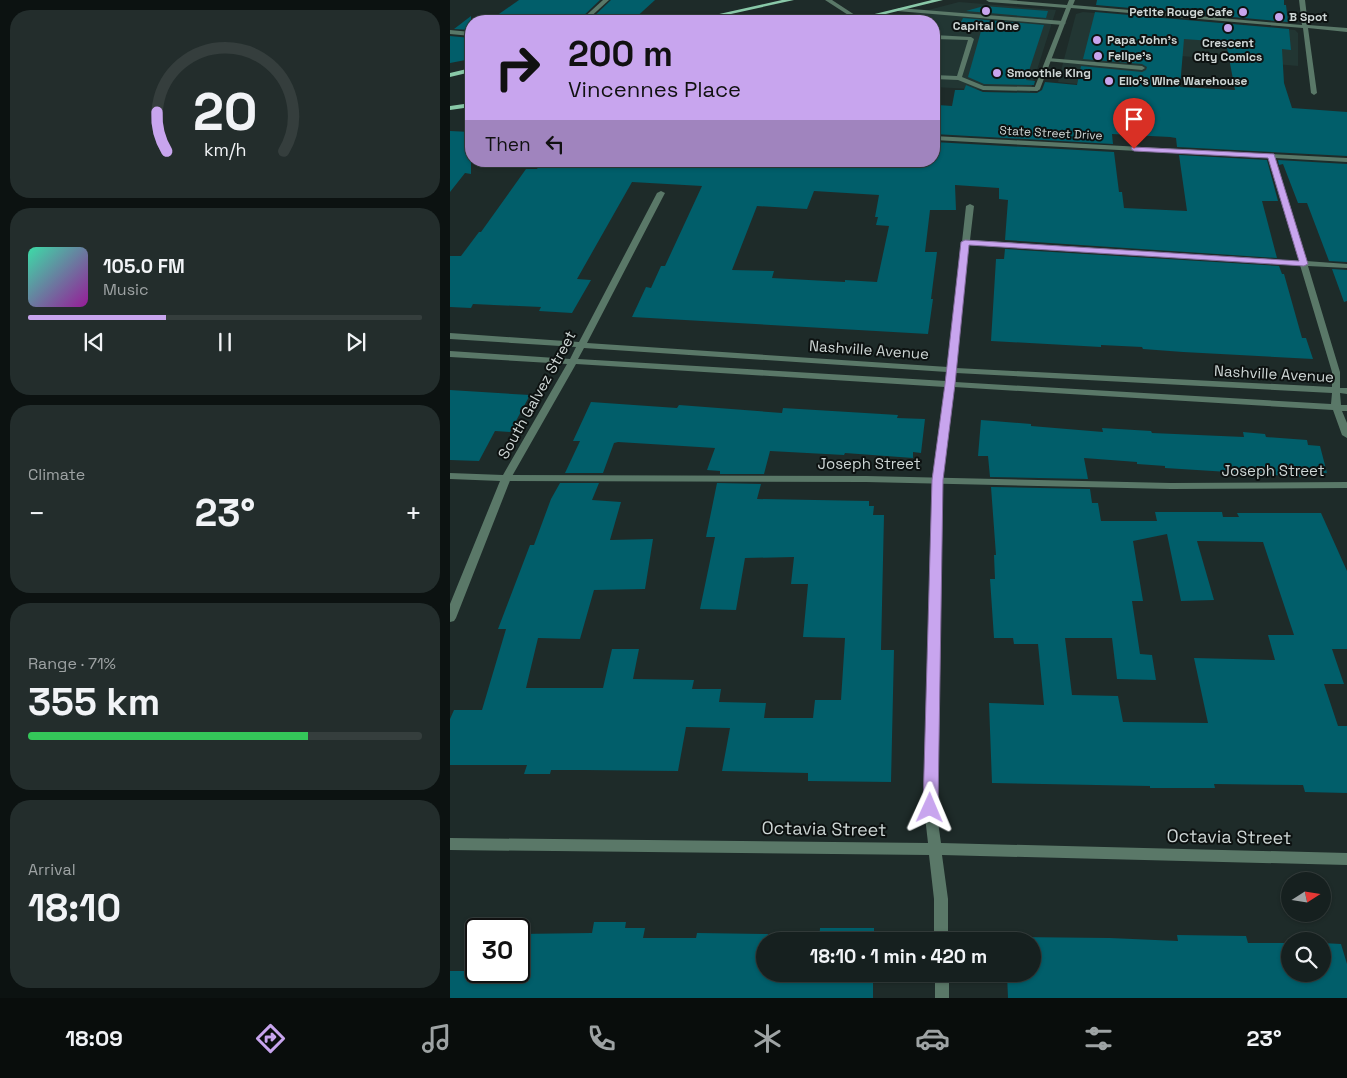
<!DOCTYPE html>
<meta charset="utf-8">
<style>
body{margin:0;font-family:"Space Grotesk",sans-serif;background:#232d2c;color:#f1f3f6;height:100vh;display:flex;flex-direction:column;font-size:19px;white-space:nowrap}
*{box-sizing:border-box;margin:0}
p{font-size:16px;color:#9ea3a4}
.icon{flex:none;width:28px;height:28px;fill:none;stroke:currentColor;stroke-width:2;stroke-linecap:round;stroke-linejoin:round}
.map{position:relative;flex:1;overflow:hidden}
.sheet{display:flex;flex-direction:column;gap:10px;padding:10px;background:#0c1211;width:450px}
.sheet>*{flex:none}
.guide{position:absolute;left:15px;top:15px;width:475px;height:152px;border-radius:20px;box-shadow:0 1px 4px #0004,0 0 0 1px #353e3d;background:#c8a5ee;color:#111;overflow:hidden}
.needle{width:32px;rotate:78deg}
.fabs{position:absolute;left:831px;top:872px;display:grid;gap:10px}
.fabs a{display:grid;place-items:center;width:50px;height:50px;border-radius:50%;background:#16201f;box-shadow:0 1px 4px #0004,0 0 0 1px #353e3d;font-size:25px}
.speed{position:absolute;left:15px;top:918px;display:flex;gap:10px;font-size:25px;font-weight:700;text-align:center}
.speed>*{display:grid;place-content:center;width:65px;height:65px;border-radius:50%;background:#16201f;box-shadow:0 1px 4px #0004,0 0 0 1px #353e3d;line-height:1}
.speed .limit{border:2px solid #111;border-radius:8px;background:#fff;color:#111}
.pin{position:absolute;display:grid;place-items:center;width:42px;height:42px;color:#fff;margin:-51px -21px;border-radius:50% 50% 50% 0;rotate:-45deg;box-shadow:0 0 5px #0007}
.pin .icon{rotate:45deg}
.me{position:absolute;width:55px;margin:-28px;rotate:1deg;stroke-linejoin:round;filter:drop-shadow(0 0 4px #0008)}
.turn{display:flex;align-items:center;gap:18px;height:105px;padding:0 20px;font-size:22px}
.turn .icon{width:65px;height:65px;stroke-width:2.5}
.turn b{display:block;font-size:35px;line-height:42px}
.then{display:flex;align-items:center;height:48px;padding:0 20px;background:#0003;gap:10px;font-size:19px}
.big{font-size:38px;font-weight:800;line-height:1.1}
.sheet .card{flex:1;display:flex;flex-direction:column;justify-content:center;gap:8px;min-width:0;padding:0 18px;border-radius:20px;background:#232d2c}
.sheet .dial{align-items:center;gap:0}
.dial svg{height:130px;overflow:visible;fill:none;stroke:#353e3d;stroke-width:7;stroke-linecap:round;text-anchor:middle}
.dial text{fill:#f1f3f6;stroke:none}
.song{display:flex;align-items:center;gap:15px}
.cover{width:60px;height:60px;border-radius:8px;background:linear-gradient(135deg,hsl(160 70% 55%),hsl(300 70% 35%))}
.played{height:5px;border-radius:2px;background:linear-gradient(90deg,#c8a5ee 35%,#353e3d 35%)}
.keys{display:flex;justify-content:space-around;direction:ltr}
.heat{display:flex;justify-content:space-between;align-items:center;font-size:28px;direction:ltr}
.charge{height:8px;border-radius:4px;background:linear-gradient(90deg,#34c759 71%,#353e3d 0)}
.trip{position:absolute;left:306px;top:932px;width:285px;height:50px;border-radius:25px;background:#16201f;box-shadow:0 1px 4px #0004,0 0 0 1px #353e3d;font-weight:800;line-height:50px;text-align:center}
.tabs{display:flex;height:80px;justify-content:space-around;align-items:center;background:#090d0c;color:#9ea3a4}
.tabs .icon{width:35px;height:35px}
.tabs .active{color:#c8a5ee}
.tabs b{font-size:22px;color:#f1f3f6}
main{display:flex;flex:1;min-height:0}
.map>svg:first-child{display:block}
</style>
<main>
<section class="sheet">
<div class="card dial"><svg viewBox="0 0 100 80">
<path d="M14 69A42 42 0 1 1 86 69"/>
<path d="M14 69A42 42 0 0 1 8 45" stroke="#c8a5ee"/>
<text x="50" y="56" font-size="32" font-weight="700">20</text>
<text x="50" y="72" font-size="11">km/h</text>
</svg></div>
<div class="card">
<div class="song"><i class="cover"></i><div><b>105.0 FM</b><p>Music</p></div></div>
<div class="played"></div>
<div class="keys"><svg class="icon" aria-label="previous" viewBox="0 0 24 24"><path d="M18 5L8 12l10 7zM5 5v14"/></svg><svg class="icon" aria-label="pause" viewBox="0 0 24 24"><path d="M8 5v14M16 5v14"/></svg><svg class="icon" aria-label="next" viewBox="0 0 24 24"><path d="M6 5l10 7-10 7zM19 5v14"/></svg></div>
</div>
<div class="card"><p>Climate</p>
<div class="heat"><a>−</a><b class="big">23°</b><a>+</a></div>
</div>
<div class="card"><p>Range · 71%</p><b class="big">355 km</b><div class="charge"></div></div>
<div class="card"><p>Arrival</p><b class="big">18:10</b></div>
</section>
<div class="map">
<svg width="897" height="998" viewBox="0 0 897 998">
<rect width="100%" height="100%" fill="#1e2b29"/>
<g fill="#223633">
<path d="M 509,2 L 606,10 L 580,92 L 484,87 L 484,21 L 436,21 Z"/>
<path d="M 633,12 L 845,30 L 848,33 L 848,66 L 719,55 L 720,94 L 608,82 L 626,14 Z"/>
</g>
<g fill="#015e6a" fill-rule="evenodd">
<path d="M 69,0 L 150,0 L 128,21 L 39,21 Z"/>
<path d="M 161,0 L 205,0 L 182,21 L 139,21 Z"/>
<path d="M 647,0 L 834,0 L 834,5 L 836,5 L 838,22 L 646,5 Z"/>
<path d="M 534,6 L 598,11 L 596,18 L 516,11 Z"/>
<path d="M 645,12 L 839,29 L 841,50 L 832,49 L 834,83 L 842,108 L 897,112 L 897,156 L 727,147 L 726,138 L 720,137 L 662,134 L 663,144 L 484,134 L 488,105 L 502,106 L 505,90 L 514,90 L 516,85 L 533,92 L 587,93 L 592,90 L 595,82 L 627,85 L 631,66 L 692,72 L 696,70 L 697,67 L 692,64 L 633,59 ZM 734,39 L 776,42 L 785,90 L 730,87 Z"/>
<path d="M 21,16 L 21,30 L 4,29 Z"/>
<path d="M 513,18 L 594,25 L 576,80 L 585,81 L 584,85 L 534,84 L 518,77 L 531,31 L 507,30 Z"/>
<path d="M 0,36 L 21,38 L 21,59 L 0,63 Z"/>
<path d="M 0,131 L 21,132 L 21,174 L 15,173 L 0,192 Z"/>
<path d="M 484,142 L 664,152 L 669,192 L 672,192 L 674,208 L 737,211 L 729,155 L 817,160 L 828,201 L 812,201 L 827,258 L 555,240 L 558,200 L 549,199 L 549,188 L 505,185 L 506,210 L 480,210 L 475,252 L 487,252 L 481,299 L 483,299 L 478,334 L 182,317 L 196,287 L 201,288 L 211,266 L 215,266 L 252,186 L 182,182 L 127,279 L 141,280 L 122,313 L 89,311 L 91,307 L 23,304 L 21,308 L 0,307 L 0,256 L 11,256 L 29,232 L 31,232 L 76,169 L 87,169 L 92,161 L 484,161 ZM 364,191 L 429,195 L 425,217 L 428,217 L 426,225 L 439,226 L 427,282 L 395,280 L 395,282 L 322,278 L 324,271 L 282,270 L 307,206 L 357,209 Z"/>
<path d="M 828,160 L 897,164 L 897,262 L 879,261 L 857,203 L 848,203 L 833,164 L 829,165 Z"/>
<path d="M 555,249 L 829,266 L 832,274 L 834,274 L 852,338 L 856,338 L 863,359 L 733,352 L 693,349 L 692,347 L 651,345 L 651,347 L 541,341 L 546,259 L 554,259 Z"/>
<path d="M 882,269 L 897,270 L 897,301 L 894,302 Z"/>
<path d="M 0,390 L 80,395 L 60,432 L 45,431 L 29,461 L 0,460 Z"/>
<path d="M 141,402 L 227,408 L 229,405 L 332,413 L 333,408 L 448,415 L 447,418 L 475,419 L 471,453 L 463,452 L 463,458 L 395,453 L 394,455 L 320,451 L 314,474 L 270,474 L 270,471 L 257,470 L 265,448 L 168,442 L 164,443 L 153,473 L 115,473 L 130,441 L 123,441 Z"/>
<path d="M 531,420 L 581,424 L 581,426 L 653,432 L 652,428 L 701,431 L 702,433 L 794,437 L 793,432 L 815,434 L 816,437 L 857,440 L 858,445 L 870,446 L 877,473 L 854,472 L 856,477 L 715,468 L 715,466 L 687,464 L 687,462 L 634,458 L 638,479 L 540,477 L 538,456 L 528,456 Z"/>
<path d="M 110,483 L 149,483 L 142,500 L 171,502 L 160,540 L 203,539 L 195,589 L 144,590 L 130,639 L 88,638 L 76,688 L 153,688 L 162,649 L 189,649 L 183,679 L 244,680 L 242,689 L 271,689 L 269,702 L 316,703 L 314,718 L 363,718 L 365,700 L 391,700 L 395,638 L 353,637 L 358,584 L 341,584 L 344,557 L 295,558 L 286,610 L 250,609 L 265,537 L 256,537 L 267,483 L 311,484 L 307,499 L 419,501 L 419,506 L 424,506 L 423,515 L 434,515 L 431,650 L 444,650 L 441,782 L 358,781 L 358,773 L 272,771 L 280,728 L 236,727 L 228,771 L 134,770 L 101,770 L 100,774 L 74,774 L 77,765 L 0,765 L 0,719 L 4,710 L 32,710 L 56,629 L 48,629 L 80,545 L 84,545 L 101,499 Z"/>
<path d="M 541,487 L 640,489 L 642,503 L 648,503 L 651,521 L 707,521 L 705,512 L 772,512 L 773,517 L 789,517 L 787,513 L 871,513 L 897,571 L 897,649 L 882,649 L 894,684 L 874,684 L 888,726 L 897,726 L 897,793 L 855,792 L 853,785 L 764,784 L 765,788 L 700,788 L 700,786 L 542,783 L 539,703 L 594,705 L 588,644 L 564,644 L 563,638 L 544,638 L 540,579 L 545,579 L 544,555 L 546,555 ZM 717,534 L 731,601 L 764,600 L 747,541 L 813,542 L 844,635 L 818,635 L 825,660 L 744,658 L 758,723 L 673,722 L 668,696 L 622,695 L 615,638 L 662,638 L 667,679 L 706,680 L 702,655 L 690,654 L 682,601 L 693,601 L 683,541 Z"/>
<path d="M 144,922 L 176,922 L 175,928 L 195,928 L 193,938 L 246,938 L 247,933 L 318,934 L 317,941 L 315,941 L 312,974 L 423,974 L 423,998 L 0,998 L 0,971 L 69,971 L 69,934 L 142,933 Z"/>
<path d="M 370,928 L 424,928 L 424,941 L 369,941 Z"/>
<path d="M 727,935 L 796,936 L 798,943 L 840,943 L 840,974 L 872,974 L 872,943 L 891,944 L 897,964 L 897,998 L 558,998 L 557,974 L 582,974 L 582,941 L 555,941 L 554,937 L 660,938 L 728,941 Z"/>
</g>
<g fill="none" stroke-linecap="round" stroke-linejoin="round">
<g fill="#5a7868" fill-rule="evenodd">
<path d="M 449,8 L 613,21 L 616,23 L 613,25 L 447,11 L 446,10 Z"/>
<path d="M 484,35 L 521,37 L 524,39 L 512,77 L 534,86 L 587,87 L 590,89 L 587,91 L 533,90 L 508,80 L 484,79 L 484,75 L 507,76 L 518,40 L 484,39 Z"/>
<path d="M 598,58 L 692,66 L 695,68 L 692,70 L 596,61 L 596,59 Z"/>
<path d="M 56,475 L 416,476 L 721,483 L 897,482 L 897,488 L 721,489 L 416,482 L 56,481 L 51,478 Z"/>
</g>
<g fill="#5a7868" fill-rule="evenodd">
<path d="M 153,0 L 159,0 L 136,21 L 130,21 Z"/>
<path d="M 375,0 L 382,0 L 411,19 L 406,20 Z"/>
<path d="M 536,0 L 558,0 L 617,5 L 619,0 L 625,0 L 623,5 L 852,25 L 849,0 L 855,0 L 858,25 L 897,28 L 897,32 L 858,28 L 867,93 L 864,95 L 861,93 L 853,28 L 621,8 L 590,89 L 587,91 L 584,89 L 616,8 L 539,2 Z"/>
<path d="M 0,30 L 21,32 L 21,36 L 0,34 Z"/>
<path d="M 484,136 L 897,158 L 897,162 L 825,158 L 856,261 L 897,264 L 897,268 L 858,266 L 890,372 L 890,388 L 897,388 L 897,394 L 890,393 L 891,405 L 897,405 L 897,411 L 892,411 L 897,423 L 897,438 L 892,435 L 883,410 L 504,387 L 492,480 L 486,808 L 491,843 L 897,853 L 897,865 L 492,855 L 498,899 L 498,941 L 484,941 L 484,899 L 479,855 L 0,850 L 0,838 L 478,843 L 474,808 L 482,480 L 495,387 L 126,364 L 61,478 L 6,618 L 4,621 L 0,622 L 0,604 L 50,481 L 0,479 L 0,473 L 53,475 L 117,364 L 0,357 L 0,351 L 120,359 L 126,347 L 0,339 L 0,333 L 129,342 L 207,193 L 211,191 L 215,193 L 137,343 L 498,367 L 516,206 L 520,204 L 524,206 L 520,240 L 849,261 L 818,158 L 484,140 ZM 519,245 L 850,265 L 882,372 L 882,387 L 506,368 ZM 134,348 L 497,372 L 496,381 L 128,359 ZM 506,373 L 882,393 L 881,404 L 505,382 Z"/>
<rect x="485" y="974" width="14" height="24"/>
</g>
<g fill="#89c9a8" fill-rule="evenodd">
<path d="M 332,0 L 344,0 L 249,21 L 238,21 Z"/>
<path d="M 482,0 L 493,0 L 407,21 L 396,21 Z"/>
<path d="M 21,68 L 21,72 L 0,77 L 0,73 Z"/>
<path d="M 21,103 L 21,107 L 0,110 L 0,106 Z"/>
</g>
</g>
<path fill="#c8a5ee" stroke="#826b9b" d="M 682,147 L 824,154 L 858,264 L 854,266 L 519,245 L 505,384 L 493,480 L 488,808 L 486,813 L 480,815 L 475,813 L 473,808 L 482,480 L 495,384 L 511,242 L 515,240 L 849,261 L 818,158 L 684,151 L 681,149 Z"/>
<g fill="#c8a5ee" stroke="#0d1211" stroke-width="2">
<circle cx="536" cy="11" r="5"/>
<circle cx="793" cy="12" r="5"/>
<circle cx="829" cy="17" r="5"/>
<circle cx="778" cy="28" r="5"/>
<circle cx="647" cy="40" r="5"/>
<circle cx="648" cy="56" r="5"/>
<circle cx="547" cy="73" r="5"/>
<circle cx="659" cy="81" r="5"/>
</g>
<g text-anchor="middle" stroke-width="4" stroke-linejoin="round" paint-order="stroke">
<g font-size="12" font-weight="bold" fill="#ced6d5" stroke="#0d1211" text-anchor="start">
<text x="783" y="16" text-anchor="end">Petite Rouge Cafe</text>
<text x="839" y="21">B Spot</text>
<text x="536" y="30" text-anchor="middle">Capital One</text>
<text x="657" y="44">Papa John's</text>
<text x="778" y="47" text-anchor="middle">Crescent<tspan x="778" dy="14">City Comics</tspan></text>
<text x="658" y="60">Felipe's</text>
<text x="557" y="77">Smoothie King</text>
<text x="669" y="85">Elio's Wine Warehouse</text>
</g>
<g font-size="12" fill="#ced6d5" stroke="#0d1211">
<text transform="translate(601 133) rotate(3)" y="4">State Street Drive</text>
</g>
<g font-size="15" fill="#ced6d5" stroke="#0d1211">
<text transform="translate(419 350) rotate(4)" y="5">Nashville Avenue</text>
<text transform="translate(824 374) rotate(3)" y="5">Nashville Avenue</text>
<text transform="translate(87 395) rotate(-61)" y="5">South Galvez Street</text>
<text x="419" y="469">Joseph Street</text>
<text x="823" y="476">Joseph Street</text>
</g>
<g font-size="18" fill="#ced6d5" stroke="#0d1211">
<text transform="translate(374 829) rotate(1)" y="6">Octavia Street</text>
<text transform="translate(779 837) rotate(1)" y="6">Octavia Street</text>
</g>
</g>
</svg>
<div class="fabs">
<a><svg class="needle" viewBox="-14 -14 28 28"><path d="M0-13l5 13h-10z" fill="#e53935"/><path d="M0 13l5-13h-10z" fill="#9ea3a4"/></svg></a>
<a><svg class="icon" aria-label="search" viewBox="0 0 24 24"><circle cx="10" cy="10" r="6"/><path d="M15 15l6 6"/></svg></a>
</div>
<div class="speed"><div class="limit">30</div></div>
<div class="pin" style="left:684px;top:149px;background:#d93025"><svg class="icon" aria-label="arrive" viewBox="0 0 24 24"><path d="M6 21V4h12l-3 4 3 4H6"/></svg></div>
<svg class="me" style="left:480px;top:808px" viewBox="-20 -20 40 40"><path d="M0-17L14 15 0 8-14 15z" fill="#c8a5ee" stroke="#fff" stroke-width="4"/></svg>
<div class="trip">18:10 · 1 min · 420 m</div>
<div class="guide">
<div class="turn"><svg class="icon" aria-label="right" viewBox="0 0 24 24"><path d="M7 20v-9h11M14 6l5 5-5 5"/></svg><div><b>200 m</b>Vincennes Place</div></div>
<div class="then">Then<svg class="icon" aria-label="left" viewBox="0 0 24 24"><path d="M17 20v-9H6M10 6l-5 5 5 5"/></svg></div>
</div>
</div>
</main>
<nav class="tabs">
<b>18:09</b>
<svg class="icon active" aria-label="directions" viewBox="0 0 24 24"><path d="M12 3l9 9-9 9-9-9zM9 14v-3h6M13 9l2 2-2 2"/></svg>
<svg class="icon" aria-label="music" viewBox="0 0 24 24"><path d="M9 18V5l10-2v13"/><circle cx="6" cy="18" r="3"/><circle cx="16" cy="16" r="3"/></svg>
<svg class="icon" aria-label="phone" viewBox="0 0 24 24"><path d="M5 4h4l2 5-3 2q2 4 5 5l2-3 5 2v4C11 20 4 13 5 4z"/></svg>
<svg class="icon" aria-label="climate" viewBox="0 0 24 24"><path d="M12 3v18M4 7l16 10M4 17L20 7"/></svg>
<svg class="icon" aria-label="car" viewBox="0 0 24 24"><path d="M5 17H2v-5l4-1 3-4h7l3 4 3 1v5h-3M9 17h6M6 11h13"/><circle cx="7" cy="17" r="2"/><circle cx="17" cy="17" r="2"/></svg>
<svg class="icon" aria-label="filters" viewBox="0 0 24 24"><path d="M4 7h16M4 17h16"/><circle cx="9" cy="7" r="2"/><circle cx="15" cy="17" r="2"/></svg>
<b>23°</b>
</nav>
